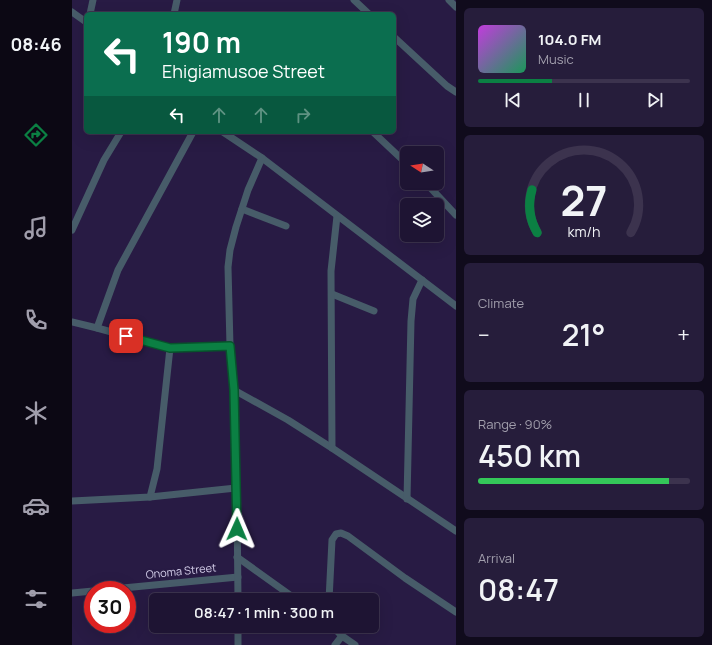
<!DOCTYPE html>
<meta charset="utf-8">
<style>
body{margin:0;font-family:Manrope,sans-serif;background:#261d3b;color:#f1f3f6;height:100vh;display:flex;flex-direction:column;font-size:15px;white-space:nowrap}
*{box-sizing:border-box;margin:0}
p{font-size:13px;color:#a19eac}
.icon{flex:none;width:22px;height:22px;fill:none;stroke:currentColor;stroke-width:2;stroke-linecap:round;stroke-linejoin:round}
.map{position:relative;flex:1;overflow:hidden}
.drawer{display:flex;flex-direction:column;gap:8px;padding:8px;background:#100b1c;width:256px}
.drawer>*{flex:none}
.banner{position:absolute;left:12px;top:12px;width:312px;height:122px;border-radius:6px;box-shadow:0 4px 16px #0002,0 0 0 1px #3c334e;background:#0b6e4f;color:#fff;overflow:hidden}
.needle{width:26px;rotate:282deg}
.fabs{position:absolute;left:328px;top:146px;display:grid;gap:8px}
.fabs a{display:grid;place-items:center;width:44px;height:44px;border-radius:6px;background:#1e1433;box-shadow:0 4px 16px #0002,0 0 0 1px #3c334e;font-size:20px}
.speed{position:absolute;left:12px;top:581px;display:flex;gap:8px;font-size:20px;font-weight:700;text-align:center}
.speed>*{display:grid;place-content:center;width:52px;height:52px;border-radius:50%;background:#1e1433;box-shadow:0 4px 16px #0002,0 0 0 1px #3c334e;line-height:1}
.speed .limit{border:6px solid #d22;background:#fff;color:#111}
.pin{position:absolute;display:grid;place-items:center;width:34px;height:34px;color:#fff;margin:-17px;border-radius:8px;box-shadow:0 2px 6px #0006}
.me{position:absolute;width:44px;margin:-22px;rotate:1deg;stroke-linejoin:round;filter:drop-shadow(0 0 3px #0008)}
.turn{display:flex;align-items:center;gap:14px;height:84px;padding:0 12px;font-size:18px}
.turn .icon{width:52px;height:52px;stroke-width:2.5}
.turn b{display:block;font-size:28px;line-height:34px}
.lanes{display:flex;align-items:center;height:38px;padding:0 12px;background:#0003;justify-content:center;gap:20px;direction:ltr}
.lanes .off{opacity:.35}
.big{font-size:30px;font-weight:600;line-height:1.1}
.drawer .widget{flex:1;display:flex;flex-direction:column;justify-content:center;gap:6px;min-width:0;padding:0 14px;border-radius:6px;background:#261d3b}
.drawer .dial{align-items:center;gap:0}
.dial svg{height:104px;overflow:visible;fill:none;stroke:#3c334e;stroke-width:7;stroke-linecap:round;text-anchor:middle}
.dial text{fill:#f1f3f6;stroke:none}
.song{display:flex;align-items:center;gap:12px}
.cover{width:48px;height:48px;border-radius:6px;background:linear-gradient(135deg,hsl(290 70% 55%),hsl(150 70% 35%))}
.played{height:4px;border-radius:2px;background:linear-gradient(90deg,#0b8043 35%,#3c334e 35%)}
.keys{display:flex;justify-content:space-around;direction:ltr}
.heat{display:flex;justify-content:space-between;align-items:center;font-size:22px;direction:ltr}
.charge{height:6px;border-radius:3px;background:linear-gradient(90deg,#34c759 90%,#3c334e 0)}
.trip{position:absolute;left:77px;top:593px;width:230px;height:40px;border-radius:6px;background:#1e1433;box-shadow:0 4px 16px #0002,0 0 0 1px #3c334e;font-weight:600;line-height:40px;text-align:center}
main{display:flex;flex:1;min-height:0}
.dock{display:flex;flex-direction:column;width:72px;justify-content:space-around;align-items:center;background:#0c0814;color:#a19eac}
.dock .icon{width:28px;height:28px}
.dock .active{color:#0b8043}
.dock b{font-size:18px;color:#f1f3f6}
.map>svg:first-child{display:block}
</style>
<main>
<nav class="dock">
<b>08:46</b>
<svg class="icon active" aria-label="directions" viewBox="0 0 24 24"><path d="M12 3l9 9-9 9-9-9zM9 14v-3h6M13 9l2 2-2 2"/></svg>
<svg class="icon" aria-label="music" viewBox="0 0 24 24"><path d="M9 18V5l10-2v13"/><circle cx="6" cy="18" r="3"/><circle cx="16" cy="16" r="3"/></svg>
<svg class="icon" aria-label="phone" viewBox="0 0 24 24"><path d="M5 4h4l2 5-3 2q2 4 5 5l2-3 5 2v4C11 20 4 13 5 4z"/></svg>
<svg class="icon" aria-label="climate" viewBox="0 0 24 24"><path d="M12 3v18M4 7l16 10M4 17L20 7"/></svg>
<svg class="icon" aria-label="car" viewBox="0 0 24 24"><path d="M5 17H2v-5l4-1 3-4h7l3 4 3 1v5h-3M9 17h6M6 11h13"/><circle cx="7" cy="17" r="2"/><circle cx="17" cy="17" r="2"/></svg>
<svg class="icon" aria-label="filters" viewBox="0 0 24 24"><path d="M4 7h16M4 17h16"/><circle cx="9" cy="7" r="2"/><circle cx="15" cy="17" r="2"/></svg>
</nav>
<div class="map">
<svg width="384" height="645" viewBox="0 0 384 645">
<rect width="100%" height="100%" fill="#281b44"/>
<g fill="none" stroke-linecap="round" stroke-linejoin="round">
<g stroke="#475c69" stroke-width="7">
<path d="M 282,0 L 297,14"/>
<path d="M 377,0 L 384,7"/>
<path d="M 0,12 L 14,22"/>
<path d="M 18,14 L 21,0"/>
<path d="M 102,14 L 105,0"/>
<path d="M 322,37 L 375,86 L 384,92"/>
<path d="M 151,132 L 190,158 L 384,306"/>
<path d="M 301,132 L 335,164"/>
<path d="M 354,183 L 384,215"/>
<path d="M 170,209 L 214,226"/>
<path d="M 0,230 L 32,160 L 49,132"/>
<path d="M 260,294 L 302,311"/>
<path d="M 0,322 L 25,328 L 98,348 L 158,346"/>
<path d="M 25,328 L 46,270 L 121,132"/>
<path d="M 162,390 L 216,420 L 260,448 L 384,531"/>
<path d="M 260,448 L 259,271 L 265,216"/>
<path d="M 78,497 L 85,469 L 98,348"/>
<path d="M 335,499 L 339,321 L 341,299 L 350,280"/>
<path d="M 0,501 L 78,497 L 164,488"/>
<path d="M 165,557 L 225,600"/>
<path d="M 30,590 L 166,577"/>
<path d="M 0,593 L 21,591"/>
<path d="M 166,600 L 165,501 L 162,390 L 158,346 L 156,267 L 158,250 L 164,227 L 176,190 L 190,158"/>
<path d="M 257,600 L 260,540 L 264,534 L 269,533 L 276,536 L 333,578 L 384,612"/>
<path d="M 166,626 L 166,645"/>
<path d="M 260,626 L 270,636 L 283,645"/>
<path d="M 263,645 L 270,636"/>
</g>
</g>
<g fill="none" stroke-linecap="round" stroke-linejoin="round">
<defs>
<path id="route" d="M 54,336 L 98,348 L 158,346 L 162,390 L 165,529"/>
</defs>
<use href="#route" stroke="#07532c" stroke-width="10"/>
<use href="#route" stroke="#0b8043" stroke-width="7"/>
</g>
<g text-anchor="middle" stroke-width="4" stroke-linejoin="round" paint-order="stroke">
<g font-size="11" fill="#d4cee9" stroke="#281b44">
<text transform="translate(109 571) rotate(-6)" y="4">Onoma Street</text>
</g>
</g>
</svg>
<div class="fabs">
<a><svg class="needle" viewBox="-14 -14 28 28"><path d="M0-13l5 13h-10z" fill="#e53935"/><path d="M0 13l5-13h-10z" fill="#a19eac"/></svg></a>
<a><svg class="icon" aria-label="layers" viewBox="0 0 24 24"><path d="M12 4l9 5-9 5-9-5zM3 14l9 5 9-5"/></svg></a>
</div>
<div class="speed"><div class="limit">30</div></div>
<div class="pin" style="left:54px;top:336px;background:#d93025"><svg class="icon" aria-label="arrive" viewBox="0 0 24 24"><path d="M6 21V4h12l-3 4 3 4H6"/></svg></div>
<svg class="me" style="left:165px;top:529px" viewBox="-20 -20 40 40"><path d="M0-17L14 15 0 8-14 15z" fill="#0b8043" stroke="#fff" stroke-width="4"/></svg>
<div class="trip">08:47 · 1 min · 300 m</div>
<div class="banner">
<div class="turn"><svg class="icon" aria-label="left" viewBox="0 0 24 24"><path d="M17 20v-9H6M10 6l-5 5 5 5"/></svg><div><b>190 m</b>Ehigiamusoe Street</div></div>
<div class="lanes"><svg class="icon" aria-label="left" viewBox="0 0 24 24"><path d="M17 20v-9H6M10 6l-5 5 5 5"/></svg><svg class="icon off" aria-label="ahead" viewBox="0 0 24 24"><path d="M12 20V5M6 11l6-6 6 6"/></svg><svg class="icon off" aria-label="ahead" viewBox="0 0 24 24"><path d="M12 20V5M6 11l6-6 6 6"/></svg><svg class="icon off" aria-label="right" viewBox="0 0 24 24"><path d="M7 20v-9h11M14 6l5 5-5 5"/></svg></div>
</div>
</div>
<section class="drawer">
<div class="widget">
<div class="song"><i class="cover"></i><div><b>104.0 FM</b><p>Music</p></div></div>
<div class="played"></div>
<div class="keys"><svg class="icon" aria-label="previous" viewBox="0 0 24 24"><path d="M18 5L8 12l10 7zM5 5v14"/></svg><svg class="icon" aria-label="pause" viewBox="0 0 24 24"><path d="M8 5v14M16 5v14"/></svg><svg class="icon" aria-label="next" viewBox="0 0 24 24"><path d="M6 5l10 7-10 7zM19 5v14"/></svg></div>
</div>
<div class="widget dial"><svg viewBox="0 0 100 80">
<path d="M14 69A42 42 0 1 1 86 69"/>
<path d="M14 69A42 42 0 0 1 10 36" stroke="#0b8043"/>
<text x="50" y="56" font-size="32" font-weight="700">27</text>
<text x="50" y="72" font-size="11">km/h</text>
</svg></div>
<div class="widget"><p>Climate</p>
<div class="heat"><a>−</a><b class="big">21°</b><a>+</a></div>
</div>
<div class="widget"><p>Range · 90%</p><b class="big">450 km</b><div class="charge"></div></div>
<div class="widget"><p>Arrival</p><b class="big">08:47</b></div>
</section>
</main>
